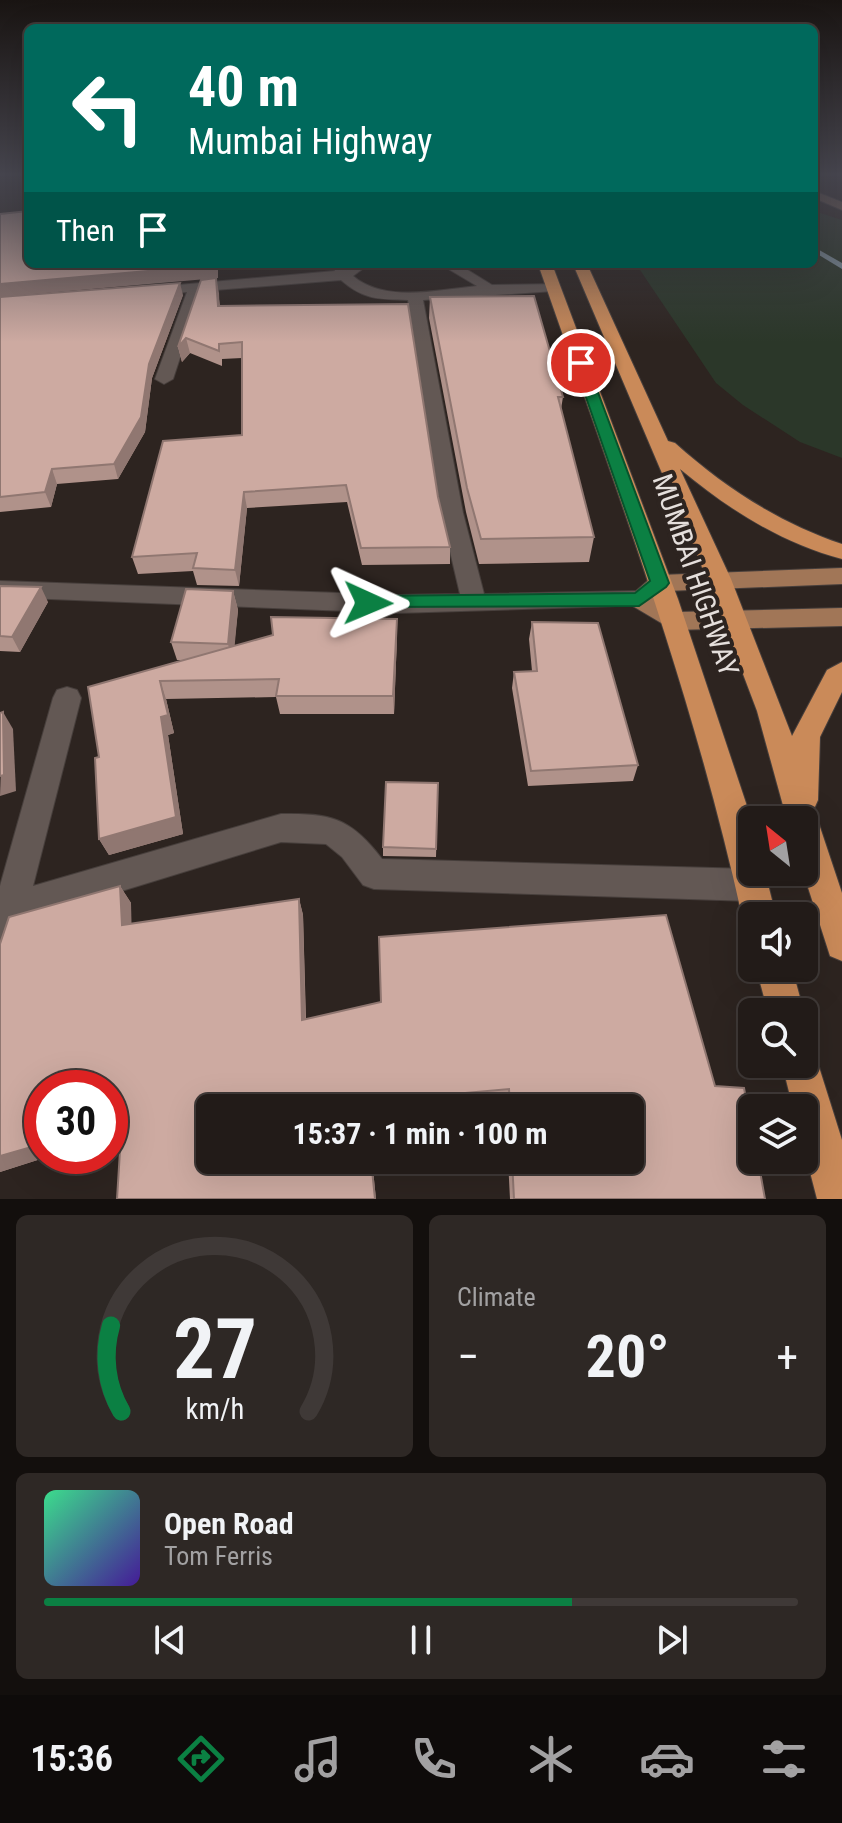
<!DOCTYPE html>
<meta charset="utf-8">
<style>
body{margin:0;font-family:"Roboto Condensed",sans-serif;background:#2e2825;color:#f1f3f6;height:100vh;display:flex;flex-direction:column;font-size:30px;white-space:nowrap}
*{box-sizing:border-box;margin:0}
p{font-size:26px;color:#a2a1a2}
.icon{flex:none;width:44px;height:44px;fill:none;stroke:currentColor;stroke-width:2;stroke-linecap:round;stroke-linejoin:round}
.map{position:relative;height:1199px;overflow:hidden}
.details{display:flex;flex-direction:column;gap:16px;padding:16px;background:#130f0d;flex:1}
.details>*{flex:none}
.hud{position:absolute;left:24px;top:24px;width:794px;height:244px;border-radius:12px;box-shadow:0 8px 32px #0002,0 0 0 2px #3f3937;background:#00695c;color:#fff;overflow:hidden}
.needle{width:52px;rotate:330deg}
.controls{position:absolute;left:738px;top:806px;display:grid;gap:16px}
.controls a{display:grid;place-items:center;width:80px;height:80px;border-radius:12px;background:#221b18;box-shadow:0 8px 32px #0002,0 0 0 2px #3f3937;font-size:40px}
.speed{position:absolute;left:24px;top:1070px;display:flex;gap:16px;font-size:40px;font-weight:700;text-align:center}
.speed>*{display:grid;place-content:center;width:104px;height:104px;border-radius:50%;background:#221b18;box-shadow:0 8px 32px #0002,0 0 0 2px #3f3937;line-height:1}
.speed .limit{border:12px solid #d22;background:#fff;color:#111}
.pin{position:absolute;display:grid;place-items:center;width:68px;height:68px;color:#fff;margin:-34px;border:4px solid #fff;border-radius:50%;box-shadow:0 2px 8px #0007}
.me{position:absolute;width:88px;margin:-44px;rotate:91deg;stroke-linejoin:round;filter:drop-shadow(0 0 6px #0008)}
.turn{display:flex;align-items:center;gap:28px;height:168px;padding:0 32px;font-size:36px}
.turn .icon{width:104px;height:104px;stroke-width:2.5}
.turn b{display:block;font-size:56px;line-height:68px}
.then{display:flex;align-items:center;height:76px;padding:0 32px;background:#0003;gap:16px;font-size:30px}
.big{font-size:60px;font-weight:700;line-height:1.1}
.details .tile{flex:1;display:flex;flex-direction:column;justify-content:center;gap:12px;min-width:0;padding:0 28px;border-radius:12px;background:#2e2825}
.details .dial{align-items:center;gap:0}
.dial svg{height:208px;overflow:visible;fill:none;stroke:#3f3937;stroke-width:7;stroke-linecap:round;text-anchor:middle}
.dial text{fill:#f1f3f6;stroke:none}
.song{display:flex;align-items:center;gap:24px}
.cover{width:96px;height:96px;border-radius:12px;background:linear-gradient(135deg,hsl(150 70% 55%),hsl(260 70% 35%))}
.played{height:8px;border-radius:4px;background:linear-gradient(90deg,#0b8043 70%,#3f3937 70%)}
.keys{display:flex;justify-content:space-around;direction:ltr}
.heat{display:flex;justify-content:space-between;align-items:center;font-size:44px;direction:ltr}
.details .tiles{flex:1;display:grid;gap:16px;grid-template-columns:1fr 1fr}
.tile:last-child{grid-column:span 2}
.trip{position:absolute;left:196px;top:1094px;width:448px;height:80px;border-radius:12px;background:#221b18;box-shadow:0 8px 32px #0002,0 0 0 2px #3f3937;font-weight:700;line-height:80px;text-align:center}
.tab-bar{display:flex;height:128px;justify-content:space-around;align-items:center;background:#0e0b0a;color:#a2a1a2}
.tab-bar .icon{width:56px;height:56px}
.tab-bar .current{color:#0b8043}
.tab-bar b{font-size:36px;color:#f1f3f6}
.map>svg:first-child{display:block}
</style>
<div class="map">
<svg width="842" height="1199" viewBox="0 0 842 1199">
<rect width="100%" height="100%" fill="#2d2420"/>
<path fill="#2b3729" d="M 814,211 L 842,220 L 842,458 L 800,442 L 743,405 L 716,383 L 636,264 L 814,264 Z"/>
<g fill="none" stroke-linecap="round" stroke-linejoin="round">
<path fill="#8295a0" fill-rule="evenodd" d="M 814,247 L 842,263 L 842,269 L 814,252 Z"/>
<defs>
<g id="street">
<path d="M 332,264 L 346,264 L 347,267 L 369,264 L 353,276 C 385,303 437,290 477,286 L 440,264 L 458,264 L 492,285 L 559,284 L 559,290 L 554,291 L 423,300 L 463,513 L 484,594 L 639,591 L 647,593 L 651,599 L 647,605 L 397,613 L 0,597 L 0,581 L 397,595 L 460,594 L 441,513 L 408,300 C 378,299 364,300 341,280 L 202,291 L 173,379 L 164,384 L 155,379 L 187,292 L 150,295 L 143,291 L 145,288 L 335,271 Z"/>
<path d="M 67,687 L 77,690 L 81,698 L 33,886 L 281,814 C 331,813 351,818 382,859 L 751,869 L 763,874 L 767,885 L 763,896 L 751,901 L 374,889 L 363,885 L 342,857 L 326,844 L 281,842 L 24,921 L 12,959 L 0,964 L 0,886 L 53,698 L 57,690 Z"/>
</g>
<path id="secondary" d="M 814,191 L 842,202 L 842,210 L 814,198 Z"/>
<path id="primary" d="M 842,568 L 842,584 L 666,591 L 656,598 L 677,612 L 842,608 L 842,626 L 673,630 L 631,605 L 627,599 L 652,577 L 660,575 Z"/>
<g id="highway">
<path d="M 538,264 L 552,264 L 678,599 L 751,818 L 752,872 L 765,872 L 776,916 L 752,916 L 752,930 L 747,928 L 742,916 C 693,693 613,479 538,264 Z"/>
<path d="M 573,264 L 587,264 L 668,441 L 675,443 C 724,487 779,523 842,544 L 842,559 C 781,543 728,509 680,469 L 731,579 L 792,736 L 827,670 L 842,662 L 842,692 L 820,737 L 818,800 L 814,809 L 842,893 L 842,961 L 830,956 L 803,872 L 804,820 L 787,820 L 757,711 L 707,579 Z"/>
<path d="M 756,968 L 792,968 L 804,1012 L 804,1013 L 768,1012 Z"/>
<path d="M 804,1046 L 814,1051 L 842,1140 L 842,1199 L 817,1199 L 804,1149 L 804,1108 L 793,1108 L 782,1064 L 804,1064 Z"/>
</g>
</defs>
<use href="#street" stroke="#473f3c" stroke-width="2"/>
<use href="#secondary" stroke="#473f3c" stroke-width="2"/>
<use href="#primary" stroke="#473f3c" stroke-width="2"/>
<use href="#highway" stroke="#473f3c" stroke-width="2"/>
<use href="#street" fill="#635854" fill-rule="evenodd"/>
<use href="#secondary" fill="#826756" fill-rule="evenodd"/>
<use href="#primary" fill="#a17657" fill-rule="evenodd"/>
<use href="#highway" fill="#ca8a59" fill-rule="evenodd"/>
</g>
<g fill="#b0928a">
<path d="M 216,278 L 220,306 L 438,497 L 450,547 L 450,564 L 362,565 L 347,502 L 247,508 L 239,586 L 197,585 L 193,571 L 138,574 L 132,557 L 242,435 L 242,358 L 222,359 L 222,366 L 190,353 L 182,362 L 178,347 Z"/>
<path d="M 183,295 L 152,378 L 145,432 L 118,479 L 57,484 L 51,507 L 0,512 L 0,297 Z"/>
<path d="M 430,297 L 563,397 L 561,409 L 594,537 L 589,562 L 479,564 L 466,512 L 429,318 Z"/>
<path d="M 0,586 L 48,602 L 20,652 L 0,651 Z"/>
<path d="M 233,591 L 238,610 L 234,646 L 397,637 L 394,714 L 280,714 L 276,697 L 166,699 L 174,733 L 168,735 L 183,834 L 109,855 L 99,839 L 99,757 L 88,687 L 183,660 L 177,660 L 171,642 Z"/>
<path d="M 532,622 L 638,765 L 633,781 L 528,786 L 512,688 L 514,672 L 532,671 L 529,639 Z"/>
<path d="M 438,783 L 436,857 L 383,856 L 383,847 Z"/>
<path d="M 120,886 L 131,903 L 131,924 L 299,899 L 303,915 L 306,1019 L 381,1002 L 379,937 L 666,915 L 715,1086 L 744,1088 L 752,1131 L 752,1160 L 758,1160 L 765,1199 L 510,1199 L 508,1160 L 630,1160 L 630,1108 L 506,1108 L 506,1101 L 429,1108 L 210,1108 L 210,1160 L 372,1160 L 376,1199 L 117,1199 L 121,1134 L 110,1137 L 110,1088 L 42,1088 L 42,1156 L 50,1156 L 0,1172 L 0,944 L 9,917 Z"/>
</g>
<g fill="#907771">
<path d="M 218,264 L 218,278 L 0,297 L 0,284 Z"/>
<path d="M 216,278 L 219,293 L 220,321 L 218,306 Z"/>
<path d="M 180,283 L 183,295 L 152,378 L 145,432 L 118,479 L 114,464 L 149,364 Z"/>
<path d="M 186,338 L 190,353 L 182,362 L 178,347 Z"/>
<path d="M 52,469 L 57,484 L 51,507 L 45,492 Z"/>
<path d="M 244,492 L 247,508 L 239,586 L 235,570 Z"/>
<path d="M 41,587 L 48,602 L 20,652 L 12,637 Z"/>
<path d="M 233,591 L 238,610 L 233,663 L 228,644 Z"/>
<path d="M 397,619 L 397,637 L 394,714 L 393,696 Z"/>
<path d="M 160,681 L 166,699 L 174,733 L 168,735 L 183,834 L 109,855 L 99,839 L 161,717 Z"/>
<path d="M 3,712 L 13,729 L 16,791 L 0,796 Z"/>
<path d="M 120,886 L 131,903 L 132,942 L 122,925 Z"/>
<path d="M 299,899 L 303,915 L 306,1034 L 302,1020 Z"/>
<path d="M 122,1119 L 134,1130 L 110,1137 L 110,1123 Z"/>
<path d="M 42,1144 L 42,1156 L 50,1156 L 0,1172 L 0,1156 Z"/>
</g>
<g fill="#cdaaa1" stroke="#907771" stroke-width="2">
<path d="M 28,211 L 28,264 L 216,264 L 216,265 L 0,284 L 0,214 Z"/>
<path d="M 216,278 L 218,306 L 408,304 L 438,497 L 450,547 L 361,548 L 346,485 L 244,492 L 235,570 L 193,568 L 197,553 L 132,557 L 163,441 L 242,435 L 242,342 L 219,344 L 219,351 L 186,338 L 178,347 L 201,280 Z"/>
<path d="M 180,283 L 149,364 L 141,417 L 114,464 L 52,469 L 45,492 L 0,497 L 0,297 Z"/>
<path d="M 534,296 L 563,397 L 558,397 L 594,537 L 481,539 L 467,488 L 430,297 Z"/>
<path d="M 0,586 L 41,587 L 12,637 L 0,636 Z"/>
<path d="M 186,589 L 233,591 L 228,644 L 171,642 Z"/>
<path d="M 271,617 L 397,619 L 393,696 L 276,696 L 279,679 L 160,681 L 168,715 L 161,717 L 176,817 L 99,839 L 95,758 L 99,757 L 88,687 L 273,635 Z"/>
<path d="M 532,622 L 598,623 L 638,765 L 531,771 L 514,672 L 537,671 Z"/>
<path d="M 3,712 L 4,775 L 0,776 L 0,713 Z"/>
<path d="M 386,782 L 438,783 L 436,849 L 383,847 Z"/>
<path d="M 120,886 L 122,925 L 299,899 L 302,1020 L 381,1002 L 379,937 L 666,915 L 715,1086 L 744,1088 L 752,1131 L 752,1160 L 758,1160 L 765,1199 L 514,1199 L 512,1160 L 630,1160 L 630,1108 L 510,1108 L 509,1089 L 365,1102 L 365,1108 L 210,1108 L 210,1160 L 371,1160 L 375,1199 L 117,1199 L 122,1119 L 110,1123 L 110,1088 L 42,1088 L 42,1144 L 0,1156 L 0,944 L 9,917 Z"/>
</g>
<linearGradient id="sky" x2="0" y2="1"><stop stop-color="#191412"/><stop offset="0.51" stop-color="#46454e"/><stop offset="1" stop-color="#46454e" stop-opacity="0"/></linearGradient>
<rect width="842" height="342" fill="url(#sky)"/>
<path fill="#0b8043" stroke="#07532c" stroke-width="2" d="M 576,360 L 587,363 L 669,583 L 666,587 L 639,606 L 362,607 L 359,603 L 362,598 L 368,596 L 635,593 L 650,581 L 574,363 Z"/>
<g text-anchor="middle" stroke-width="8" stroke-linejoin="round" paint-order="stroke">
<g font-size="28" fill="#e5dfdc" stroke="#2d2420">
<text transform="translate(696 575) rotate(71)" y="10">MUMBAI HIGHWAY</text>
</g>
</g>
</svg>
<div class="controls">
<a><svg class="needle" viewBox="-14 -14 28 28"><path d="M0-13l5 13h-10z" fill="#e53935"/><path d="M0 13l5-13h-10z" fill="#a2a1a2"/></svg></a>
<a><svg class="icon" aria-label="sound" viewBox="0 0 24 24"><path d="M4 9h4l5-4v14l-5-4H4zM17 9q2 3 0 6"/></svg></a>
<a><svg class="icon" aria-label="search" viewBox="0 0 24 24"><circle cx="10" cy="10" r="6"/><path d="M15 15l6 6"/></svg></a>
<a><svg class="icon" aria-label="layers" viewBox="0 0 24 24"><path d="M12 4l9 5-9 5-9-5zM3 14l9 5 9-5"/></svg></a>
</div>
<div class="speed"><div class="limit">30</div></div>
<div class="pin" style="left:581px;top:363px;background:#d93025"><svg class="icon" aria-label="arrive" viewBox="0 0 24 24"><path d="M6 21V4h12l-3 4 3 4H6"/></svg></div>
<svg class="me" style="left:368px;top:603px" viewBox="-20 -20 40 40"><path d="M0-17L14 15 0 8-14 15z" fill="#0b8043" stroke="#fff" stroke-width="4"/></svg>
<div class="trip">15:37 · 1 min · 100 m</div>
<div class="hud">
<div class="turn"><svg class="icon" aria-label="left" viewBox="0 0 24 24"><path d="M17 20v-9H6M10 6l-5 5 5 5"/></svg><div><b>40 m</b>Mumbai Highway</div></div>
<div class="then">Then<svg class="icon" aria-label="arrive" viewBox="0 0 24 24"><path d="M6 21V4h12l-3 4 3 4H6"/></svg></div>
</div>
</div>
<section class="details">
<div class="tiles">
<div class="tile dial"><svg viewBox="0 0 100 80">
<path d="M14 69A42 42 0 1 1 86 69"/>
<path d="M14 69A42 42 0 0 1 10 36" stroke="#0b8043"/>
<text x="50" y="56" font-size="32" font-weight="700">27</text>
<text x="50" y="72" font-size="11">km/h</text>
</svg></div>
<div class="tile"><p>Climate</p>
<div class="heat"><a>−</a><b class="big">20°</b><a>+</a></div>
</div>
<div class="tile">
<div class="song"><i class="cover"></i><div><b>Open Road</b><p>Tom Ferris</p></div></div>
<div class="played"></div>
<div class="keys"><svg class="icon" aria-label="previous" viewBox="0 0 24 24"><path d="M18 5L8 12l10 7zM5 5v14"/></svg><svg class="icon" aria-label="pause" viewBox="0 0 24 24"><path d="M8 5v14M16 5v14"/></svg><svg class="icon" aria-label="next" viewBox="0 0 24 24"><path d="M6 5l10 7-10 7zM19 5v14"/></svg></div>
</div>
</div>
</section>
<nav class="tab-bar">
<b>15:36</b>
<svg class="icon current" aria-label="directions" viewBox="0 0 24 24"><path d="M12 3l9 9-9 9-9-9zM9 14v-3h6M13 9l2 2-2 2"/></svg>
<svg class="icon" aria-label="music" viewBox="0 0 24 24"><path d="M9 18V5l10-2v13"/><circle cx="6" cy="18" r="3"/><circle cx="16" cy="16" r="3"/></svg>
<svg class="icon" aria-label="phone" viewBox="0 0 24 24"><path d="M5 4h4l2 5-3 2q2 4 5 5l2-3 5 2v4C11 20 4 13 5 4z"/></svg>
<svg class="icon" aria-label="climate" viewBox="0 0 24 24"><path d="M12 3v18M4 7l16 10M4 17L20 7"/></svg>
<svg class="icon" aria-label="car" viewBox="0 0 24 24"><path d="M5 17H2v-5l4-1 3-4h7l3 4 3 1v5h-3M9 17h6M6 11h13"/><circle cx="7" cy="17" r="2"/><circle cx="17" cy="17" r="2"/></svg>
<svg class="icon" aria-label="filters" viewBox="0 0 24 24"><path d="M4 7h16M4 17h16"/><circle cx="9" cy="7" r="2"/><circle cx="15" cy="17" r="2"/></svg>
</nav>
